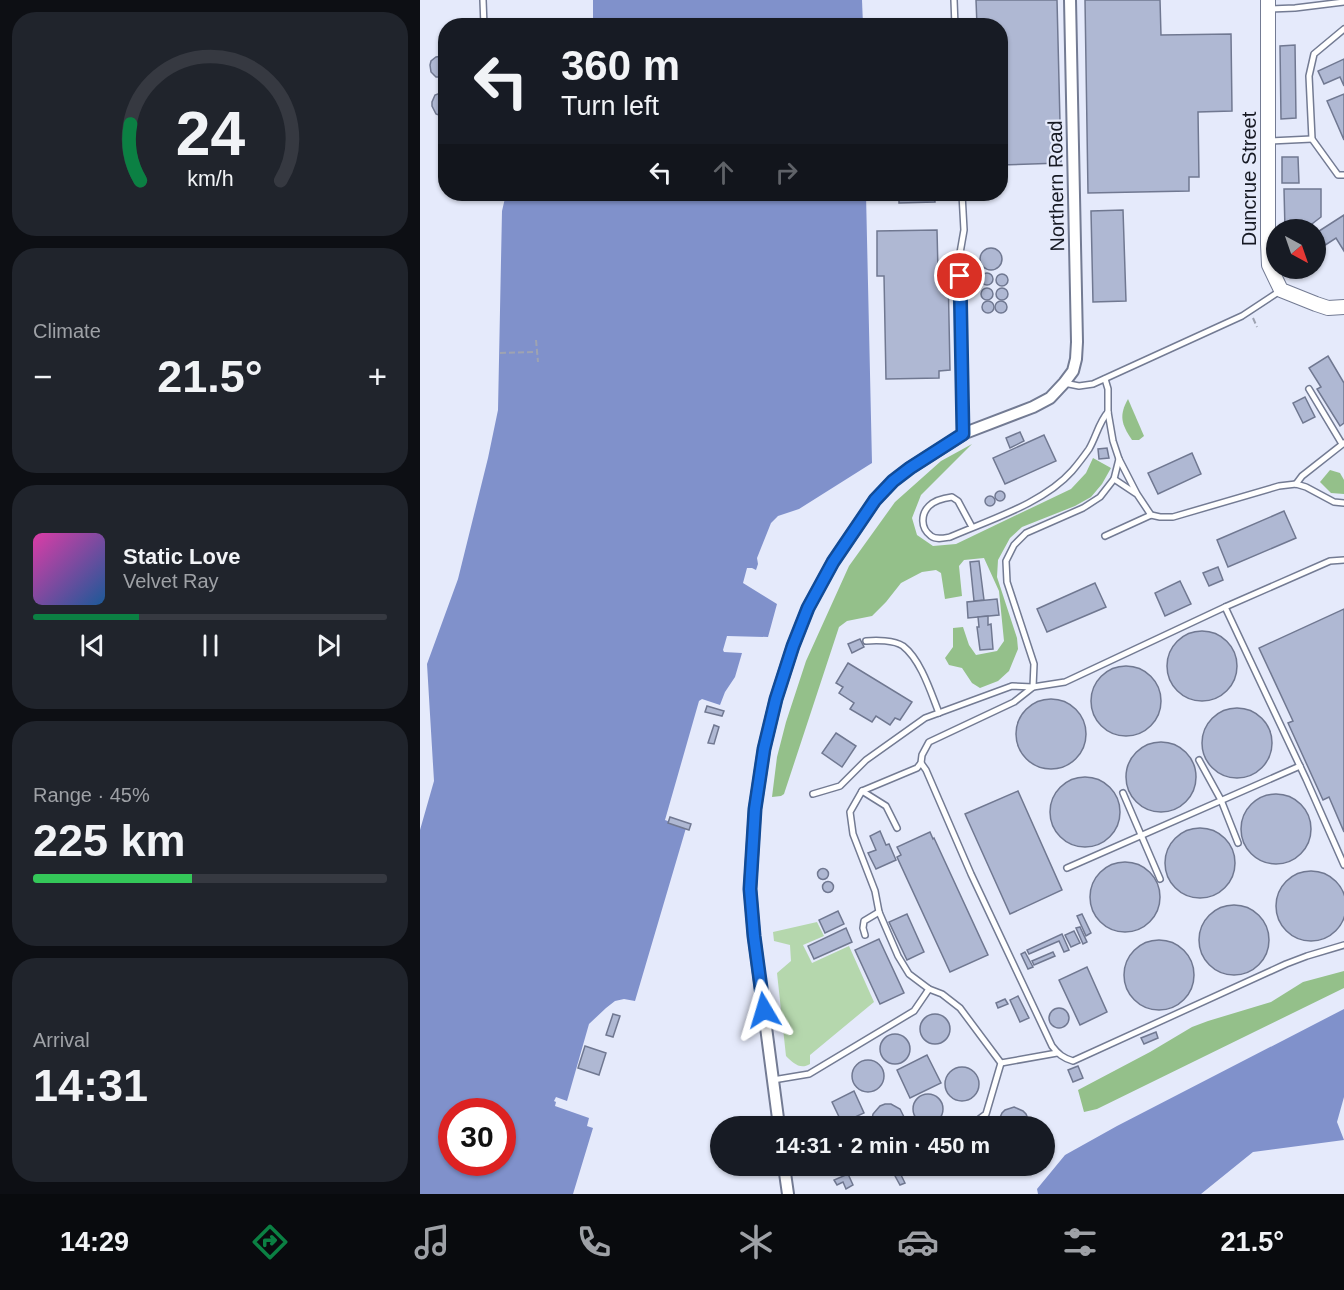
<!DOCTYPE html>
<meta charset="utf-8">
<style>
body{margin:0;font-family:Helvetica,sans-serif;background:#20242c;color:#f1f3f6;height:100vh;display:flex;flex-direction:column;font-size:22px;white-space:nowrap}
*{box-sizing:border-box;margin:0}
p{font-size:20px;color:#9ea1a6}
.icon{flex:none;width:33px;height:33px;fill:none;stroke:currentColor;stroke-width:2;stroke-linecap:round;stroke-linejoin:round}
.map{position:relative;flex:1;overflow:hidden}
.side{display:flex;flex-direction:column;gap:12px;padding:12px;background:#0d0f14;width:420px}
.side>*{flex:none}
.guide{position:absolute;left:18px;top:18px;width:570px;height:183px;border-radius:24px;box-shadow:0 2px 4px #0004;background:#171b24;color:#f1f3f6;overflow:hidden}
.needle{width:39px;rotate:140deg}
.fabs{position:absolute;left:846px;top:219px;display:grid;gap:12px}
.fabs a{display:grid;place-items:center;width:60px;height:60px;border-radius:50%;background:#171b24;box-shadow:0 2px 4px #0004;font-size:30px}
.speed{position:absolute;left:18px;top:1098px;display:flex;gap:12px;font-size:30px;font-weight:700;text-align:center}
.speed>*{display:grid;place-content:center;width:78px;height:78px;border-radius:50%;background:#171b24;box-shadow:0 2px 4px #0004;line-height:1}
.speed .limit{border:9px solid #d22;background:#fff;color:#111}
.pin{position:absolute;display:grid;place-items:center;width:51px;height:51px;color:#fff;margin:-26px;border:3px solid #fff;border-radius:50%;box-shadow:0 2px 6px #0007}
.me{position:absolute;width:66px;margin:-33px;rotate:353deg;stroke-linejoin:round;filter:drop-shadow(0 0 4px #0008)}
.turn{display:flex;align-items:center;gap:21px;height:126px;padding:0 24px;font-size:27px}
.turn .icon{width:78px;height:78px;stroke-width:2.5}
.turn b{display:block;font-size:42px;line-height:51px}
.lanes{display:flex;align-items:center;height:57px;padding:0 24px;background:#0003;justify-content:center;gap:30px;direction:ltr}
.lanes .off{opacity:.35}
.big{font-size:45px;font-weight:700;line-height:1.1}
.side .widget{flex:1;display:flex;flex-direction:column;justify-content:center;gap:9px;min-width:0;padding:0 21px;border-radius:24px;background:#20242c}
.side .dial{align-items:center;gap:0}
.dial svg{height:156px;overflow:visible;fill:none;stroke:#363941;stroke-width:7;stroke-linecap:round;text-anchor:middle}
.dial text{fill:#f1f3f6;stroke:none}
.song{display:flex;align-items:center;gap:18px}
.cover{width:72px;height:72px;border-radius:9px;background:linear-gradient(135deg,hsl(320 70% 55%),hsl(210 70% 35%))}
.played{height:6px;border-radius:3px;background:linear-gradient(90deg,#0b8043 30%,#363941 30%)}
.keys{display:flex;justify-content:space-around;direction:ltr}
.heat{display:flex;justify-content:space-between;align-items:center;font-size:33px;direction:ltr}
.charge{height:9px;border-radius:4px;background:linear-gradient(90deg,#34c759 45%,#363941 0)}
.trip{position:absolute;left:290px;top:1116px;width:345px;height:60px;border-radius:30px;background:#171b24;box-shadow:0 2px 4px #0004;font-weight:700;line-height:60px;text-align:center}
.tab-bar{display:flex;height:96px;justify-content:space-around;align-items:center;background:#090b0e;color:#9ea1a6}
.tab-bar .icon{width:42px;height:42px}
.tab-bar .current{color:#0b8043}
.tab-bar b{font-size:27px;color:#f1f3f6}
main{display:flex;flex:1;min-height:0}
.map>svg:first-child{display:block}
</style>
<main>
<section class="side">
<div class="widget dial"><svg viewBox="0 0 100 80">
<path d="M14 69A42 42 0 1 1 86 69"/>
<path d="M14 69A42 42 0 0 1 9 40" stroke="#0b8043"/>
<text x="50" y="56" font-size="32" font-weight="700">24</text>
<text x="50" y="72" font-size="11">km/h</text>
</svg></div>
<div class="widget"><p>Climate</p>
<div class="heat"><a>−</a><b class="big">21.5°</b><a>+</a></div>
</div>
<div class="widget">
<div class="song"><i class="cover"></i><div><b>Static Love</b><p>Velvet Ray</p></div></div>
<div class="played"></div>
<div class="keys"><svg class="icon" aria-label="previous" viewBox="0 0 24 24"><path d="M18 5L8 12l10 7zM5 5v14"/></svg><svg class="icon" aria-label="pause" viewBox="0 0 24 24"><path d="M8 5v14M16 5v14"/></svg><svg class="icon" aria-label="next" viewBox="0 0 24 24"><path d="M6 5l10 7-10 7zM19 5v14"/></svg></div>
</div>
<div class="widget"><p>Range · 45%</p><b class="big">225 km</b><div class="charge"></div></div>
<div class="widget"><p>Arrival</p><b class="big">14:31</b></div>
</section>
<div class="map">
<svg width="924" height="1194" viewBox="0 0 924 1194">
<rect width="100%" height="100%" fill="#e5eafb"/>
<path fill="#b5d7ad" d="M 397,922 L 404,936 L 383,945 L 392,963 L 429,946 L 454,1002 L 390,1055 L 390,1064 C 380,1070 373,1063 366,1056 L 357,973 L 371,961 L 370,945 L 354,941 L 353,932 Z"/>
<g fill="#94c08a">
<path d="M 708,399 L 724,436 L 719,440 L 712,440 C 701,424 699,415 708,399 Z"/>
<path d="M 552,444 L 501,495 L 492,518 L 497,535 L 513,546 L 536,544 L 651,489 L 666,473 L 673,458 L 691,468 L 682,484 L 671,497 L 655,506 L 602,527 L 590,538 L 578,560 L 577,577 L 597,638 L 598,649 L 589,671 L 578,681 L 560,688 L 552,683 L 542,668 L 529,665 L 525,658 L 533,647 L 533,628 L 543,627 L 549,645 L 556,655 L 577,651 L 584,641 L 579,591 L 564,558 L 544,560 L 539,566 L 542,596 L 525,599 L 521,573 L 516,570 L 502,572 L 481,583 L 466,602 L 452,616 L 427,621 L 419,627 L 364,794 L 361,796 L 352,797 L 357,757 L 366,722 L 386,661 L 429,566 L 475,502 L 521,461 Z"/>
<path d="M 910,470 L 920,473 L 924,480 L 924,494 L 911,493 L 900,482 Z"/>
<path d="M 924,971 L 924,988 L 677,1109 L 664,1112 L 658,1090 L 730,1052 L 772,1027 L 788,1021 L 851,1002 L 883,982 Z"/>
</g>
<g fill="#8091cb" fill-rule="evenodd">
<path d="M 173,0 L 442,0 L 443,25 L 173,25 Z"/>
<path d="M 86,194 L 446,194 L 452,463 L 379,509 L 358,516 L 351,523 L 337,558 L 338,564 L 336,570 L 332,568 L 327,568 L 323,583 L 357,604 L 348,637 L 307,636 L 303,650 L 304,652 L 322,653 L 315,677 L 305,692 L 300,705 L 282,699 L 279,701 L 245,820 L 266,828 L 215,1001 L 204,999 L 195,1001 L 186,1008 L 169,1024 L 147,1101 L 136,1097 L 134,1101 L 136,1102 L 135,1106 L 169,1118 L 167,1126 L 173,1128 L 153,1194 L 0,1194 L 0,830 L 14,781 L 7,664 L 38,579 L 68,458 L 78,410 L 82,211 ZM 32,1112 L 82,1112 L 82,1162 L 32,1162 Z"/>
<path d="M 924,1009 L 924,1097 L 917,1122 L 924,1140 L 833,1152 L 781,1194 L 618,1194 L 617,1189 L 645,1155 L 697,1126 Z"/>
</g>
<g fill="#afb8d3" stroke="#707891" stroke-width="1.5">
<path d="M 556,0 L 637,0 L 641,163 L 580,165 L 580,26 L 557,26 Z"/>
<path d="M 665,0 L 740,0 L 741,35 L 811,34 L 812,111 L 778,112 L 779,177 L 769,177 L 769,191 L 668,193 Z"/>
<path d="M 875,45 L 876,118 L 861,119 L 860,46 Z"/>
<path d="M 23,56 L 26,57 L 26,77 L 16,77 L 11,72 L 10,65 L 11,61 L 16,57 Z"/>
<path d="M 924,59 L 924,86 L 920,77 L 904,84 L 898,71 Z"/>
<path d="M 23,92 L 26,92 L 26,117 L 24,117 L 16,114 L 12,106 L 12,102 L 15,95 Z"/>
<path d="M 924,94 L 924,140 L 907,101 Z"/>
<path d="M 862,157 L 878,157 L 879,183 L 862,183 Z"/>
<path d="M 864,189 L 901,189 L 901,217 L 884,230 L 865,230 Z"/>
<path d="M 479,194 L 514,194 L 515,202 L 479,203 Z"/>
<path d="M 703,210 L 706,301 L 673,302 L 671,211 Z"/>
<path d="M 924,215 L 924,251 L 916,238 L 896,251 L 896,233 Z"/>
<path d="M 517,230 L 518,271 L 528,270 L 530,370 L 519,371 L 519,378 L 466,379 L 464,276 L 457,276 L 457,231 Z"/>
<circle cx="571" cy="259" r="11"/>
<circle cx="567" cy="279" r="6"/>
<circle cx="582" cy="280" r="6"/>
<circle cx="567" cy="294" r="6"/>
<circle cx="582" cy="294" r="6"/>
<circle cx="568" cy="307" r="6"/>
<circle cx="581" cy="307" r="6"/>
<path d="M 908,356 L 924,383 L 924,423 L 920,426 L 897,389 L 901,387 L 889,368 Z"/>
<path d="M 885,397 L 895,417 L 883,423 L 873,403 Z"/>
<path d="M 600,432 L 604,441 L 590,448 L 586,438 Z"/>
<path d="M 624,435 L 636,461 L 585,484 L 573,458 Z"/>
<path d="M 687,448 L 689,458 L 679,459 L 678,449 Z"/>
<path d="M 772,453 L 781,474 L 738,494 L 728,473 Z"/>
<circle cx="580" cy="496" r="5"/>
<circle cx="570" cy="501" r="5"/>
<path d="M 864,511 L 876,538 L 808,567 L 797,540 Z"/>
<path d="M 559,561 L 564,600 L 554,601 L 550,562 Z"/>
<path d="M 798,567 L 803,580 L 789,586 L 783,573 Z"/>
<path d="M 760,581 L 771,604 L 745,616 L 735,593 Z"/>
<path d="M 675,583 L 686,607 L 627,632 L 617,609 Z"/>
<path d="M 577,599 L 579,615 L 548,618 L 547,602 Z"/>
<path d="M 924,609 L 924,832 L 909,797 L 903,800 L 868,723 L 873,721 L 839,648 Z"/>
<path d="M 568,616 L 568,625 L 571,624 L 573,649 L 560,650 L 557,627 L 559,627 L 558,617 Z"/>
<circle cx="782" cy="666" r="35"/>
<path d="M 440,639 L 444,647 L 432,653 L 428,644 Z"/>
<path d="M 428,663 L 492,702 L 480,720 L 475,718 L 470,725 L 456,716 L 452,722 L 430,709 L 434,703 L 419,693 L 423,687 L 416,683 Z"/>
<circle cx="706" cy="701" r="35"/>
<circle cx="631" cy="734" r="35"/>
<path d="M 287,706 L 304,711 L 302,716 L 285,712 Z"/>
<circle cx="817" cy="743" r="35"/>
<path d="M 294,725 L 299,727 L 294,744 L 288,743 Z"/>
<path d="M 416,733 L 436,746 L 422,767 L 402,753 Z"/>
<circle cx="741" cy="777" r="35"/>
<circle cx="665" cy="812" r="35"/>
<path d="M 598,791 L 642,890 L 590,914 L 545,814 Z"/>
<circle cx="856" cy="829" r="35"/>
<path d="M 250,817 L 271,824 L 269,830 L 248,823 Z"/>
<circle cx="780" cy="863" r="35"/>
<path d="M 460,831 L 466,845 L 469,844 L 476,860 L 456,869 L 448,853 L 456,850 L 450,836 Z"/>
<path d="M 510,832 L 513,839 L 514,838 L 568,955 L 530,972 L 477,857 L 481,855 L 477,847 Z"/>
<circle cx="705" cy="897" r="35"/>
<circle cx="403" cy="874" r="5.5"/>
<circle cx="891" cy="906" r="35"/>
<circle cx="408" cy="887" r="5.5"/>
<circle cx="814" cy="940" r="35"/>
<path d="M 418,911 L 424,924 L 405,933 L 399,920 Z"/>
<path d="M 487,914 L 504,952 L 487,960 L 469,922 Z"/>
<path d="M 662,914 L 671,933 L 666,936 L 657,916 Z"/>
<path d="M 660,927 L 667,942 L 663,944 L 656,928 Z"/>
<path d="M 426,928 L 432,942 L 394,959 L 388,946 Z"/>
<path d="M 654,931 L 660,943 L 651,947 L 645,935 Z"/>
<path d="M 642,934 L 649,950 L 644,952 L 639,941 L 609,954 L 607,950 Z"/>
<path d="M 459,939 L 484,993 L 460,1004 L 435,950 Z"/>
<circle cx="739" cy="975" r="35"/>
<path d="M 605,952 L 613,967 L 608,969 L 601,954 Z"/>
<path d="M 633,952 L 635,956 L 614,965 L 612,961 Z"/>
<path d="M 667,967 L 687,1012 L 660,1025 L 639,980 Z"/>
<path d="M 598,996 L 609,1018 L 600,1022 L 590,1000 Z"/>
<path d="M 585,999 L 588,1004 L 578,1008 L 576,1003 Z"/>
<circle cx="639" cy="1018" r="10"/>
<path d="M 193,1014 L 200,1016 L 193,1037 L 186,1035 Z"/>
<circle cx="515" cy="1029" r="15"/>
<path d="M 736,1032 L 738,1038 L 724,1044 L 721,1038 Z"/>
<circle cx="475" cy="1049" r="15"/>
<path d="M 165,1046 L 186,1053 L 179,1075 L 158,1068 Z"/>
<path d="M 507,1055 L 521,1083 L 490,1098 L 477,1070 Z"/>
<circle cx="448" cy="1076" r="16"/>
<path d="M 658,1066 L 663,1078 L 653,1082 L 648,1070 Z"/>
<circle cx="542" cy="1084" r="17"/>
<path d="M 434,1091 L 444,1113 L 422,1123 L 412,1102 Z"/>
<circle cx="508" cy="1109" r="15"/>
<path d="M 465,1104 L 471,1104 L 480,1109 L 485,1119 L 483,1126 L 453,1126 L 452,1119 L 453,1114 L 460,1106 Z"/>
<path d="M 594,1107 L 603,1111 L 606,1114 L 608,1119 L 608,1126 L 579,1126 L 578,1122 L 582,1113 L 585,1110 Z"/>
<path d="M 479,1171 L 485,1183 L 480,1185 L 474,1174 Z"/>
<path d="M 428,1174 L 433,1185 L 426,1189 L 423,1182 L 417,1185 L 414,1180 Z"/>
</g>
<g fill="none" stroke-linecap="round" stroke-linejoin="round">
<defs>
<g id="service">
<path d="M 63,0 L 64,26"/>
<path d="M 534,0 L 535,26"/>
<path d="M 848,9 L 875,8 L 924,2"/>
<path d="M 924,29 L 894,54 L 889,76 L 892,139 L 918,175 L 924,175"/>
<path d="M 850,141 L 892,139"/>
<path d="M 542,194 L 544,230 L 540,253 L 543,434"/>
<path d="M 644,383 L 659,386 L 673,384 L 822,316 L 860,291"/>
<path d="M 889,389 L 922,444"/>
<path d="M 699,459 L 717,494 L 731,515 L 740,517 L 753,517 L 859,486 L 876,484 L 886,487 L 914,502 L 924,503"/>
<path d="M 694,479 L 715,493"/>
<path d="M 876,484 L 882,476 L 924,443"/>
<path d="M 552,527 L 538,501 L 532,497 C 524,498 515,500 509,506 C 501,514 500,528 511,536 C 516,540 524,538 530,537 C 569,520 624,503 652,471 C 658,464 664,456 669,449 C 676,437 679,422 688,412"/>
<path d="M 685,536 L 731,515"/>
<path d="M 805,607 L 886,779 L 924,865"/>
<path d="M 446,641 C 456,640 474,640 483,646 C 501,660 511,693 519,713"/>
<path d="M 779,760 L 801,800 L 818,843"/>
<path d="M 501,763 L 506,770 L 551,874 L 632,1046 C 638,1054 643,1058 653,1061 L 866,964 L 887,956 L 924,945"/>
<path d="M 442,791 L 466,806 L 477,828"/>
<path d="M 703,793 L 740,879"/>
<path d="M 393,794 L 420,786 L 446,760 L 505,718 L 592,686 L 613,687 L 645,682 L 805,607 L 910,561 L 924,560"/>
<path d="M 647,868 L 880,766"/>
<path d="M 445,935 L 443,928 L 444,921 L 459,912"/>
<path d="M 581,1063 L 637,1053"/>
<path d="M 353,1080 L 389,1074 L 494,1011 L 509,989"/>
<path d="M 550,1126 L 566,1114 L 581,1063 L 540,1008 L 522,994 L 509,989 L 489,974 L 478,956 L 459,912 L 455,891 L 433,834 L 430,812 L 442,791 L 497,768 L 501,763 L 502,755 L 509,742 L 594,702 L 613,687 L 614,664 L 587,582 L 586,561 L 594,545 L 606,533 L 663,508 L 680,497 L 694,479 L 699,459 L 693,441 L 688,412 L 688,389 L 685,379"/>
<path d="M 510,1166 L 511,1166"/>
</g>
<g id="minor">
<path d="M 359,1126 L 334,936 L 330,889 L 335,809 L 344,749 L 356,699 L 373,646 L 388,608 L 413,562 L 455,500 L 473,481 L 490,468 L 545,433 L 613,407 L 630,398 L 644,383 L 653,371 L 656,359 L 657,342 L 650,0"/>
<path d="M 364,1166 L 368,1194"/>
</g>
<path id="tertiary" d="M 848,0 L 848,244 L 849,265 L 861,290 L 896,304 L 908,308 L 924,307"/>
</defs>
<use href="#service" stroke="#737b93" stroke-width="8"/>
<use href="#minor" stroke="#737b93" stroke-width="14"/>
<use href="#tertiary" stroke="#737b93" stroke-width="16"/>
<g stroke="#9ea3b1" stroke-width="2" stroke-dasharray="6 3" stroke-linecap="butt">
<path d="M 833,318 L 837,327"/>
<path d="M 116,340 L 118,362"/>
<path d="M 80,353 L 117,352"/>
</g>
<use href="#service" stroke="#fff" stroke-width="5"/>
<use href="#minor" stroke="#fff" stroke-width="10"/>
<use href="#tertiary" stroke="#fff" stroke-width="14"/>
</g>
<g fill="none" stroke-linecap="round" stroke-linejoin="round">
<defs>
<path id="route" d="M 344,1010 L 334,936 L 330,889 L 335,809 L 344,749 L 356,699 L 373,646 L 388,608 L 413,562 L 455,500 L 473,481 L 490,468 L 543,434 L 540,276"/>
</defs>
<use href="#route" stroke="#114b97" stroke-width="15"/>
<use href="#route" stroke="#1a73e8" stroke-width="10"/>
</g>
<g text-anchor="middle" stroke-width="4.5" stroke-linejoin="round" paint-order="stroke">
<g font-size="20" fill="#161923" stroke="#e5eafb">
<text transform="translate(829 179) rotate(-90)" y="7">Duncrue Street</text>
<text transform="translate(636 186) rotate(-91)" y="7">Northern Road</text>
</g>
</g>
</svg>
<div class="fabs">
<a><svg class="needle" viewBox="-14 -14 28 28"><path d="M0-13l5 13h-10z" fill="#e53935"/><path d="M0 13l5-13h-10z" fill="#9ea1a6"/></svg></a>
</div>
<div class="speed"><div class="limit">30</div></div>
<div class="pin" style="left:540px;top:276px;background:#d93025"><svg class="icon" aria-label="arrive" viewBox="0 0 24 24"><path d="M6 21V4h12l-3 4 3 4H6"/></svg></div>
<svg class="me" style="left:344px;top:1010px" viewBox="-20 -20 40 40"><path d="M0-17L14 15 0 8-14 15z" fill="#1a73e8" stroke="#fff" stroke-width="4"/></svg>
<div class="trip">14:31 · 2 min · 450 m</div>
<div class="guide">
<div class="turn"><svg class="icon" aria-label="left" viewBox="0 0 24 24"><path d="M17 20v-9H6M10 6l-5 5 5 5"/></svg><div><b>360 m</b>Turn left</div></div>
<div class="lanes"><svg class="icon" aria-label="left" viewBox="0 0 24 24"><path d="M17 20v-9H6M10 6l-5 5 5 5"/></svg><svg class="icon off" aria-label="ahead" viewBox="0 0 24 24"><path d="M12 20V5M6 11l6-6 6 6"/></svg><svg class="icon off" aria-label="right" viewBox="0 0 24 24"><path d="M7 20v-9h11M14 6l5 5-5 5"/></svg></div>
</div>
</div>
</main>
<nav class="tab-bar">
<b>14:29</b>
<svg class="icon current" aria-label="directions" viewBox="0 0 24 24"><path d="M12 3l9 9-9 9-9-9zM9 14v-3h6M13 9l2 2-2 2"/></svg>
<svg class="icon" aria-label="music" viewBox="0 0 24 24"><path d="M9 18V5l10-2v13"/><circle cx="6" cy="18" r="3"/><circle cx="16" cy="16" r="3"/></svg>
<svg class="icon" aria-label="phone" viewBox="0 0 24 24"><path d="M5 4h4l2 5-3 2q2 4 5 5l2-3 5 2v4C11 20 4 13 5 4z"/></svg>
<svg class="icon" aria-label="climate" viewBox="0 0 24 24"><path d="M12 3v18M4 7l16 10M4 17L20 7"/></svg>
<svg class="icon" aria-label="car" viewBox="0 0 24 24"><path d="M5 17H2v-5l4-1 3-4h7l3 4 3 1v5h-3M9 17h6M6 11h13"/><circle cx="7" cy="17" r="2"/><circle cx="17" cy="17" r="2"/></svg>
<svg class="icon" aria-label="filters" viewBox="0 0 24 24"><path d="M4 7h16M4 17h16"/><circle cx="9" cy="7" r="2"/><circle cx="15" cy="17" r="2"/></svg>
<b>21.5°</b>
</nav>
